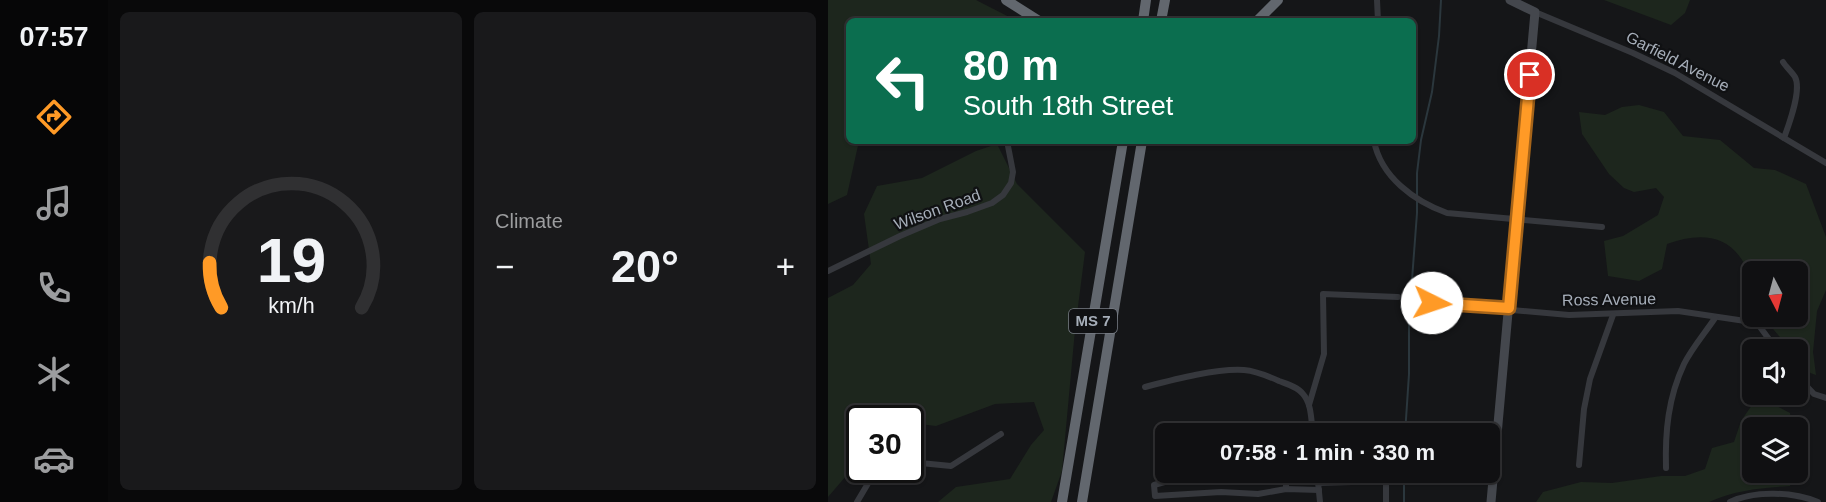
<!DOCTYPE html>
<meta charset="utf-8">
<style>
body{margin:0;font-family:Arial,sans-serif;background:#19191b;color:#f1f3f6;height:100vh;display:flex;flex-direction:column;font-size:22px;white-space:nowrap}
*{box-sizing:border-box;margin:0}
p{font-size:20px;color:#9c9d9f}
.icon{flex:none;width:33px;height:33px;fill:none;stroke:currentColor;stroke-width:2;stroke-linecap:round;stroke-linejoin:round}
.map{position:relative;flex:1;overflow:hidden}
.details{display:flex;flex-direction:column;gap:12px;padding:12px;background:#09090a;width:720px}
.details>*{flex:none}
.hud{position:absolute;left:18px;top:18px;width:570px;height:126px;border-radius:9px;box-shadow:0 2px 4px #0004,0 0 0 2px #303032;background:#0b6e4f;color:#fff;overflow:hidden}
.needle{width:39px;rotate:174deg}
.tools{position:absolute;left:914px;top:261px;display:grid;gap:12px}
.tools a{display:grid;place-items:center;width:66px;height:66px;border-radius:9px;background:#101012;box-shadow:0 2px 4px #0004,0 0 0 2px #303032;font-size:30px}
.speed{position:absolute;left:18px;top:405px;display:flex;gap:12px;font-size:30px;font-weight:700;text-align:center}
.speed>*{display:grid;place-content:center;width:78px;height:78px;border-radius:50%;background:#101012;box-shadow:0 2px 4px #0004,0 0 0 2px #303032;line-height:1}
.speed .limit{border:3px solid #111;border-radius:9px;background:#fff;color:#111}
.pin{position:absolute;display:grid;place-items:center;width:51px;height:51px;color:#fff;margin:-26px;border:3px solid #fff;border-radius:50%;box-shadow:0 2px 6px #0007}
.me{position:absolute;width:66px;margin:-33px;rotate:94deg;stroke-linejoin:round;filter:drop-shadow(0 0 4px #0008)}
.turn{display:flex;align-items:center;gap:21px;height:126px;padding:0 18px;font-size:27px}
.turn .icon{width:78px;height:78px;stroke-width:2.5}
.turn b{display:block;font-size:42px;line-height:51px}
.big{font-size:45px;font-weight:800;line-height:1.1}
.details .card{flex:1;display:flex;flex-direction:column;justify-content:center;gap:9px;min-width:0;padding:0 21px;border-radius:9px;background:#19191b}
.details .dial{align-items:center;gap:0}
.dial svg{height:156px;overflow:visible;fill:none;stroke:#303032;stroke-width:7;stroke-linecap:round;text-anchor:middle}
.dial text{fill:#f1f3f6;stroke:none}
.heat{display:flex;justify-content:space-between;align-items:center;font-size:33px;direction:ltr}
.details .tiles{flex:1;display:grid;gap:12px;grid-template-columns:repeat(2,1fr)}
.trip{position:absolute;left:327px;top:423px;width:345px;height:60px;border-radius:9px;background:#101012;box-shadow:0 2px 4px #0004,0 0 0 2px #303032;font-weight:800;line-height:60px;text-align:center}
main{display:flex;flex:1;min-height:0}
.tab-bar{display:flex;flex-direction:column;width:108px;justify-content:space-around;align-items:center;background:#060607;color:#9c9d9f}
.tab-bar .icon{width:42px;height:42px}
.tab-bar .current{color:#ff9a26}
.tab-bar b{font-size:27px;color:#f1f3f6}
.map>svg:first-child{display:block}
</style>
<main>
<nav class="tab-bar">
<b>07:57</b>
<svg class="icon current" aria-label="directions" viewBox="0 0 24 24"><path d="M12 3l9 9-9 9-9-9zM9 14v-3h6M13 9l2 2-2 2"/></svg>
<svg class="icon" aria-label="music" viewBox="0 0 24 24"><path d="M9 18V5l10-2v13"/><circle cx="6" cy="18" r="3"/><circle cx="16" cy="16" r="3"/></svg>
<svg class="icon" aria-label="phone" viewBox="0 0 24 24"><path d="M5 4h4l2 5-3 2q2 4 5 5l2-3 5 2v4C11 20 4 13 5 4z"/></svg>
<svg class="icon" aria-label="climate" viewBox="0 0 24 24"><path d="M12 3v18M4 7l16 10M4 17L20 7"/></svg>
<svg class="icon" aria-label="car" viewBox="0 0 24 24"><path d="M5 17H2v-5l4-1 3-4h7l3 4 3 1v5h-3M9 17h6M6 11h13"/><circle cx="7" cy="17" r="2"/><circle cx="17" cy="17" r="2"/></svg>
</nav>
<section class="details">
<div class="tiles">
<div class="card dial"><svg viewBox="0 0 100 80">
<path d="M14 69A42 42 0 1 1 86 69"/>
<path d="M14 69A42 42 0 0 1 8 46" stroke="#ff9a26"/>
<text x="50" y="56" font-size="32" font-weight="700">19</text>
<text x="50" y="72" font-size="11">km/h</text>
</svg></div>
<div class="card"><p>Climate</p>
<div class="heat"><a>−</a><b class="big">20°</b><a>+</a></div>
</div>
</div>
</section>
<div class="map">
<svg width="998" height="502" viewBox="0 0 998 502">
<rect width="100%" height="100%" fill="#151618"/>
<g fill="#1d261d">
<path d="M 0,0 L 148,0 L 189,21 L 21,21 L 21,141 L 31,141 L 19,195 L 0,204 Z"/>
<path d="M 776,0 L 862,0 L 857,13 L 843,25 Z"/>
<path d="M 811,105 L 836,112 L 855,136 L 892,140 L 926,168 L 947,170 L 978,184 L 998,237 L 998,290 L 989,311 L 985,352 L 988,375 C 976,372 969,362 969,350 L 962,349 L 935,317 L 969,316 L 969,272 L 924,272 L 924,293 C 922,284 921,273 917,265 C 900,233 870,233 839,244 L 834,269 L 811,281 L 780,276 L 776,241 L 795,236 L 830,215 L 836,197 L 828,188 L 806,192 L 796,188 L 781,174 L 754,134 L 751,112 L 777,115 L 794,107 Z"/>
<path d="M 169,144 L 189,184 L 257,252 L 247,330 L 234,471 L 223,502 L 110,502 L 128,487 L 182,479 L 203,445 L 216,430 L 206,402 L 167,404 L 108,426 L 83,423 L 82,418 L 32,418 L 31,461 L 0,497 L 0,298 L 25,285 L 43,264 L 36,214 L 49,186 L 94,178 L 148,151 Z"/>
<path d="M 945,404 L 962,413 L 964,427 L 924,428 L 924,472 L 967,473 L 962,486 C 933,488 907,490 881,502 L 708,502 L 715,492 L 753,482 L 784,483 L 833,476 L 857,476 L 877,469 L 884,448 L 906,442 L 913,421 L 924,405 Z"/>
</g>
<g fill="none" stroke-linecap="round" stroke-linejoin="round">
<g stroke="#2b373d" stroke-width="2">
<path d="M 577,434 L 581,374 L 581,320 L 589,213 L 589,173 L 593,140 L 604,92 L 611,36 L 613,0"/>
<path d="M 576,502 L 576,472"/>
</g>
<g stroke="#36383d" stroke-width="6">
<path d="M 549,0 L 550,21"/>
<path d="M 707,12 L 805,53 L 847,73 L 998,163"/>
<path d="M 955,62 C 958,67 964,72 967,77 C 974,90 961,124 956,138"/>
<path d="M 546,141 C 553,177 586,201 619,213 L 774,227"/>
<path d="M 0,271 L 72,236 L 112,219 L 139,212 L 164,203 L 175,195 L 183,183 L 185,172 L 179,141"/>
<path d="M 604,303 L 741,315 L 850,311 L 924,322 L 932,327 L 949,350"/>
<path d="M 969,376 L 986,394 L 998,398"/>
<path d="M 317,387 C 344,380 389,368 416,370 C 428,371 440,376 451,381 C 459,384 470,387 475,394 C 484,404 483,421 485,434"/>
<path d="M 481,405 L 496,354 L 495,294 L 570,297"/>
<path d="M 461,434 L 475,427 L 484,425"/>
<path d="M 82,462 L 123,466 L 173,434"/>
<path d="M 751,465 L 756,409 L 762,379 L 785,315"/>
<path d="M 838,468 C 837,432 840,398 856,364 C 864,348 877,333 887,318"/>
<path d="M 353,472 L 340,481 L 326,485 L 327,496 L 393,492 L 430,494 L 458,489 L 491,490"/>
<path d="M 458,472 L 458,489"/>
<path d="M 489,472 L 492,502"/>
<path d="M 490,483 L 558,481 L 558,502"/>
<path d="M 29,502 L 45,475 L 51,470"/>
<path d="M 902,502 C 927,490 965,492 990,502"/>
</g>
<path stroke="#44474d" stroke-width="9" d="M 663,502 L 707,12 L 682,0"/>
<g stroke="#62676e" stroke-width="10">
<path d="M 178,0 L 211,21"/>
<path d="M 315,21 L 318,0"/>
<path d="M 333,21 L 337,0"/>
<path d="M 429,21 L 450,0"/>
<path d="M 234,502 L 295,141"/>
<path d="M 254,502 L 314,141"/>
</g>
</g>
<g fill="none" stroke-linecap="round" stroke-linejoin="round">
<defs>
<path id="route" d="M 604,303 L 681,308 L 702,75"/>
</defs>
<use href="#route" stroke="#a66419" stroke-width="15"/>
<use href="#route" stroke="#ff9a26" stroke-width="10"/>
</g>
<g text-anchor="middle" stroke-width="4.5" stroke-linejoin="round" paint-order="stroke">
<rect fill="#101113" stroke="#797f87" stroke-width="1.5" x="241" y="309" width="48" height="24" rx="4.5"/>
<g font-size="15" font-weight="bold" fill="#a6aeb9">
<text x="265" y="326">MS 7</text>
</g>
<g font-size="16" fill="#a6aeb9" stroke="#101113">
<text transform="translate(850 61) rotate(27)" y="6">Garfield Avenue</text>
<text transform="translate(109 209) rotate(-20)" y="6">Wilson Road</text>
<text transform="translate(781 299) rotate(-1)" y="6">Ross Avenue</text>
</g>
</g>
</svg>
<div class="tools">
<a><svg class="needle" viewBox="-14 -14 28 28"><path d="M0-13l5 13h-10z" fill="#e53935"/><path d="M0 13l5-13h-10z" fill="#9c9d9f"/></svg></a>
<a><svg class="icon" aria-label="sound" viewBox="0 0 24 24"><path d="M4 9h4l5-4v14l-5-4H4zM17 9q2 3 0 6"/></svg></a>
<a><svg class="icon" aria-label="layers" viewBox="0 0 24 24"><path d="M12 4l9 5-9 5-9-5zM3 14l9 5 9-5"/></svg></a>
</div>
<div class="speed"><div class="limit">30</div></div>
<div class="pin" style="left:702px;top:75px;background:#d93025"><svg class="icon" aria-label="arrive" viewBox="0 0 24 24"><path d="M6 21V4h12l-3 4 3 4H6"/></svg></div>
<svg class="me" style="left:604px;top:303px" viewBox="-20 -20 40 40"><circle r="19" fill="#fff"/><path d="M0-13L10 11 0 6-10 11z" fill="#ff9a26"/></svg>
<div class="trip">07:58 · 1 min · 330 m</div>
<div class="hud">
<div class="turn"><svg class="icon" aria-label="left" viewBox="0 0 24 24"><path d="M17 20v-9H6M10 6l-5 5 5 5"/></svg><div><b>80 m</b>South 18th Street</div></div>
</div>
</div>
</main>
